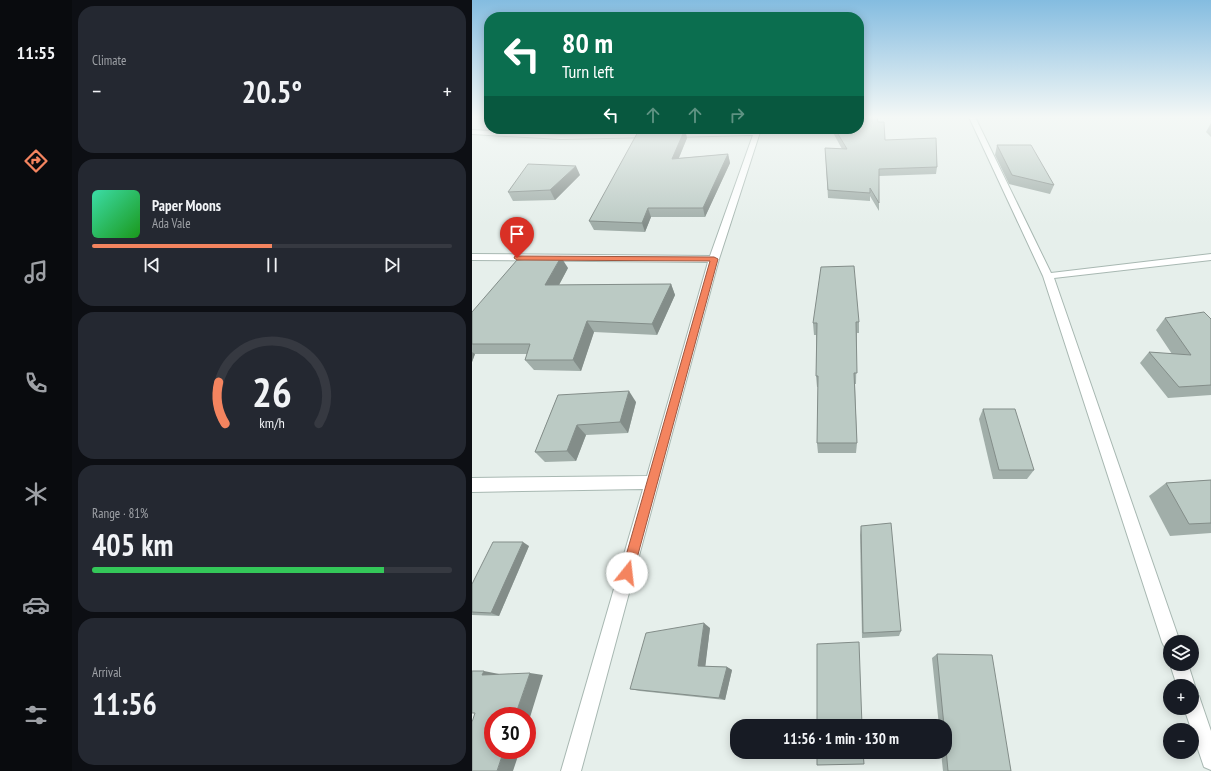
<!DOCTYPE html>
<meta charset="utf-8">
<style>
body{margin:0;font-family:"PT Sans Narrow",sans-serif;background:#242831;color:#f1f3f6;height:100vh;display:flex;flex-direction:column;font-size:15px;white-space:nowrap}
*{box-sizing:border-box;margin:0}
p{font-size:13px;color:#9ea1a6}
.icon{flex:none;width:22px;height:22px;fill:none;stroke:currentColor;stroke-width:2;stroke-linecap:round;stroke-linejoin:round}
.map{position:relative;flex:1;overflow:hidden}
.drawer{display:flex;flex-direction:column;gap:6px;padding:6px;background:#0d0f14;width:400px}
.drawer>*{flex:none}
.guide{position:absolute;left:12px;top:12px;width:380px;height:122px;border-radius:16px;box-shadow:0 2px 10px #0003;background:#0b6e4f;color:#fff;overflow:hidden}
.controls{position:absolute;left:691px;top:635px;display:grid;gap:8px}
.controls a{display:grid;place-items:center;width:36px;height:36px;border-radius:50%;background:#171b24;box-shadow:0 2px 10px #0003;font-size:20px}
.speed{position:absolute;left:12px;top:707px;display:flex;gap:8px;font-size:20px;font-weight:700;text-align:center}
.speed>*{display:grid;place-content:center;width:52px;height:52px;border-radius:50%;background:#171b24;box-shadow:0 2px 10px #0003;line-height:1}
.speed .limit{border:6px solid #d22;background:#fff;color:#111}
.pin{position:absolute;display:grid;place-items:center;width:34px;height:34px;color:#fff;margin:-41px -17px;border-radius:50% 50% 50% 0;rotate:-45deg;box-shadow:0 0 4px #0007}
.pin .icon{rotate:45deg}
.me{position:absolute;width:44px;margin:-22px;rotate:16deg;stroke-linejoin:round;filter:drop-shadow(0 0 3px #0008)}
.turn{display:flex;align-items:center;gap:14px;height:84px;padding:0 12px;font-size:18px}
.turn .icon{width:52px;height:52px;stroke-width:2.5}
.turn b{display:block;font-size:28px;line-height:34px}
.lanes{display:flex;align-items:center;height:38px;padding:0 12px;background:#0003;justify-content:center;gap:20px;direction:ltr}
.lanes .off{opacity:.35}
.big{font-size:30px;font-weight:600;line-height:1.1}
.drawer .card{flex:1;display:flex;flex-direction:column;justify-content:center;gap:6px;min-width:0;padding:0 14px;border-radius:16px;background:#242831}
.drawer .dial{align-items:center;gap:0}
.dial svg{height:104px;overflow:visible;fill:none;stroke:#363941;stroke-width:7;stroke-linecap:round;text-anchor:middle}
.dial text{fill:#f1f3f6;stroke:none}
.song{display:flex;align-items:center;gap:12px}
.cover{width:48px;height:48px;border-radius:6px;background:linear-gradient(135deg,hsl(160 70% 55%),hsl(120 70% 35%))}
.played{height:4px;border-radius:2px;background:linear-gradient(90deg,#f4845f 50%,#363941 50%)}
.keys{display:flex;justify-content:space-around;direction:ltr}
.heat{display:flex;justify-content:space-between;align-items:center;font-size:22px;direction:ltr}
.charge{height:6px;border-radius:3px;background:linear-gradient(90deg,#34c759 81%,#363941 0)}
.trip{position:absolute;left:258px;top:719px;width:222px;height:40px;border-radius:16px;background:#171b24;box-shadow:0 2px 10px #0003;font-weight:600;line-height:40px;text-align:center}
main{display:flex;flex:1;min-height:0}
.dock{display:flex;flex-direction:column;width:72px;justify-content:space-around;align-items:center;background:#090b0e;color:#9ea1a6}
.dock .icon{width:28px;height:28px}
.dock .current{color:#f4845f}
.dock b{font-size:18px;color:#f1f3f6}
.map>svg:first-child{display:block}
</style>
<main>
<nav class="dock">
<b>11:55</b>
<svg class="icon current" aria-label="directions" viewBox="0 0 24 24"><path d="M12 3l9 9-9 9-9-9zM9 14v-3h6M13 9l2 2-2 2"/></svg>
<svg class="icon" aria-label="music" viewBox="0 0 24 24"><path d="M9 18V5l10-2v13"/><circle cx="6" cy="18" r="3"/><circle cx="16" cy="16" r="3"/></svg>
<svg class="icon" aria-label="phone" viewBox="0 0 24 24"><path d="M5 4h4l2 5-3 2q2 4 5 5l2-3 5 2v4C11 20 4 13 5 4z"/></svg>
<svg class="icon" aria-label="climate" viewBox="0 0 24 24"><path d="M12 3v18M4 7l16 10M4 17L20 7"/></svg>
<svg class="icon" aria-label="car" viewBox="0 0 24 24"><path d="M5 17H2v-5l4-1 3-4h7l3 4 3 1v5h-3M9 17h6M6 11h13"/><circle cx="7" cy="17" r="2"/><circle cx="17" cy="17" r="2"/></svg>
<svg class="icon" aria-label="filters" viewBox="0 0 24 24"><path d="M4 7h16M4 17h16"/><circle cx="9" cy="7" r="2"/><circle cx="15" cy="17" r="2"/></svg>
</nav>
<section class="drawer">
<div class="card"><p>Climate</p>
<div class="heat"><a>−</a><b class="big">20.5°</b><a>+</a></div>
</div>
<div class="card">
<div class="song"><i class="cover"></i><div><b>Paper Moons</b><p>Ada Vale</p></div></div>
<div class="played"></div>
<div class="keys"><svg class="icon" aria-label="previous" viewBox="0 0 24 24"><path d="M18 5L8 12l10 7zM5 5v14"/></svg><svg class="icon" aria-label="pause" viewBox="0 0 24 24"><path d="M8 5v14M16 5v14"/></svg><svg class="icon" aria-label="next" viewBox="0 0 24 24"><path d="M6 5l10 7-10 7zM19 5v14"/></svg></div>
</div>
<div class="card dial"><svg viewBox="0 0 100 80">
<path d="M14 69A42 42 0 1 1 86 69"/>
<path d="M14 69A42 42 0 0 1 9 37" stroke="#f4845f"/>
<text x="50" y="56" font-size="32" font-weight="700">26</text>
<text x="50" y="72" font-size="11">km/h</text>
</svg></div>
<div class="card"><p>Range · 81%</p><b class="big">405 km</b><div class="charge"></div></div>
<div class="card"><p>Arrival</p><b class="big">11:56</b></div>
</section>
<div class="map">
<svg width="739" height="771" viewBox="0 0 739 771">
<rect width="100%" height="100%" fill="#e6efeb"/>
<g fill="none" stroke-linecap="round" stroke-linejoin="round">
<defs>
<g id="street">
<path d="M 497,117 L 503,117 L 579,273 L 739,254 L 739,260 L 582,278 L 708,642 L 698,642 L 698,650 L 693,648 L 690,642 L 571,276 Z"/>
<path d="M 283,129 L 289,129 L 247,259 L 109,771 L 89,771 L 171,489 L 0,492 L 0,478 L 175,476 L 236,262 L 0,260 L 0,254 L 238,256 L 281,135 L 199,137 L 196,135 L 199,133 L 282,131 Z"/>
<path d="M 0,130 L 89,135 L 181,133 L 184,135 L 181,137 L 89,139 L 0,134 Z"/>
<path d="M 698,664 L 716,664 L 723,686 L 720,692 L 720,686 L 705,686 Z"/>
<path d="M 720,694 L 727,696 L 739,731 L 739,770 L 732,767 L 712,708 L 720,708 Z"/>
</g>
</defs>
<use href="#street" stroke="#a8b8b2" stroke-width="2"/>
<use href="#street" fill="#fff" fill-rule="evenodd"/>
</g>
<g fill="#a1aea9">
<path d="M 406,122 L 413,140 L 465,167 L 464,174 L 407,176 L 407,211 L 398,196 L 398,201 L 356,198 L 353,148 L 370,149 L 359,129 L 387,129 Z"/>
<path d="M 739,123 L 739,137 L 734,132 Z"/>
<path d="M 173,129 L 218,129 L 218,131 L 213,131 L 215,138 L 207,158 L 256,154 L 258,163 L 233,217 L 179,217 L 173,232 L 122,230 L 117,221 L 174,130 Z"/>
<path d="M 525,145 L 582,185 L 578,194 L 537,184 L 523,155 Z"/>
<path d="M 108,175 L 83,200 L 41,201 L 36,192 Z"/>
<path d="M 96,268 L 87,285 L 199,284 L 203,295 L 185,335 L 122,332 L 109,371 L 62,370 L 53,360 L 55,354 L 3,354 L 0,362 L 0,312 Z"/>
<path d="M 693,318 L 739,319 L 739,395 L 696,398 L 668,363 L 677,352 L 700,354 L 684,330 Z"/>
<path d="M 387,322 L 387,333 L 385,333 L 384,384 L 383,384 L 385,443 L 384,453 L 346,453 L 345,443 L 346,387 L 345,387 L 344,376 L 344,335 L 342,335 L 341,323 Z"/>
<path d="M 86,395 L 164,402 L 156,433 L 114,435 L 104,461 L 73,462 L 63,452 Z"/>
<path d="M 511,409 L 562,470 L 555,479 L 521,479 L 507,419 Z"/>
<path d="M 739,480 L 739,533 L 698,536 L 677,496 L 694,483 Z"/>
<path d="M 389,526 L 429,631 L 427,636 L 390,638 L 388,535 Z"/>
<path d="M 57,546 L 27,616 L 0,615 L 0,584 Z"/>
<path d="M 238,628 L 233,666 L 255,667 L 260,670 L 253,700 L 168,691 L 158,689 Z"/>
<path d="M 465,654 L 539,771 L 471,771 L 469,752 L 473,752 L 473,726 L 467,726 L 460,658 Z"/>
</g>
<g fill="#838d89">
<path d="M 213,129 L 215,138 L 203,167 L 200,159 Z"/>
<path d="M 256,154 L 258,163 L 233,217 L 231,208 Z"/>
<path d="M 104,166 L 108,175 L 83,200 L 78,190 Z"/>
<path d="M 176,208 L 179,217 L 173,232 L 170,223 Z"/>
<path d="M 89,257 L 96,268 L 81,296 L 73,285 Z"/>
<path d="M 199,284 L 203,295 L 185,335 L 180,324 Z"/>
<path d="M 115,321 L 122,332 L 109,371 L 101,360 Z"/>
<path d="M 0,352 L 3,354 L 0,362 Z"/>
<path d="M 157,391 L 164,402 L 156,433 L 148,422 Z"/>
<path d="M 105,425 L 114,435 L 104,461 L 95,451 Z"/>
<path d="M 51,542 L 57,546 L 27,616 L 19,613 Z"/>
<path d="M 232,623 L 238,628 L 233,669 L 226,666 Z"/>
<path d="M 255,667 L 260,670 L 253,700 L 247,698 Z"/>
<path d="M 12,671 L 27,674 L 26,678 L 10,675 Z"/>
<path d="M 58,673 L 71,675 L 55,727 L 55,716 L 43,716 Z"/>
<path d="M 32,750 L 48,750 L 41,771 L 25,771 Z"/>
</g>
<g fill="#bbcac4" stroke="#838d89">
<path d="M 387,117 L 405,117 L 406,122 L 412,122 L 413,140 L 464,138 L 465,167 L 407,169 L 407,203 L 398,188 L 398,193 L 356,190 L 353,148 L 375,149 L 363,129 L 387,129 Z"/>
<path d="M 213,129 L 200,159 L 256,154 L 231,208 L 176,208 L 170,223 L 117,221 L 167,130 Z"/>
<path d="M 525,145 L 559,145 L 582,185 L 540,175 Z"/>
<path d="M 56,164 L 104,166 L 78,190 L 36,192 Z"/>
<path d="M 89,257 L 73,285 L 199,284 L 180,324 L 115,321 L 101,360 L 53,360 L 58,344 L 0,344 L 0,312 L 45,260 Z"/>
<path d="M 382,266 L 387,322 L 384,322 L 385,373 L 382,373 L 385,443 L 345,443 L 346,376 L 344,376 L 345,323 L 341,323 L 349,267 Z"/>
<path d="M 732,312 L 739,319 L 739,385 L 707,387 L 677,352 L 719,355 L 693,318 Z"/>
<path d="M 157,391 L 148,422 L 105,425 L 95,451 L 63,452 L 86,395 Z"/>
<path d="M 511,409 L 543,409 L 562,470 L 527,470 Z"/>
<path d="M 739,480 L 739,523 L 717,524 L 694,483 Z"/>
<path d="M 419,523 L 429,631 L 391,633 L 389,526 Z"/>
<path d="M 21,542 L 51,542 L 19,613 L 0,612 L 0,584 Z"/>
<path d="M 232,623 L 226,666 L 255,667 L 247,698 L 158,689 L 174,633 Z"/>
<path d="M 387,642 L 390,726 L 345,726 L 345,644 Z"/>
<path d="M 465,654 L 520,655 L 539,771 L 476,771 L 473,738 L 473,726 L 472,726 Z"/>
<path d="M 0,671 L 12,671 L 10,675 L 58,673 L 43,716 L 21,716 L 21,750 L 32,750 L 25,771 L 0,771 L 0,722 L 3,713 L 0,713 Z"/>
<path d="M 345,752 L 391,752 L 392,764 L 345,765 Z"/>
</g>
<linearGradient id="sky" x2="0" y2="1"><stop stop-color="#84bce0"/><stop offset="0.52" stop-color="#f4f8f6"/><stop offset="1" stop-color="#f4f8f6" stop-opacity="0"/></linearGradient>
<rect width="739" height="225" fill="url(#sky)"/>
<path fill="#f4845f" stroke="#9f563e" d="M 43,256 L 242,257 L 246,259 L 161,573 L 159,578 L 155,579 L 151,578 L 149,573 L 238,261 L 45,260 L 42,258 Z"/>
</svg>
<div class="controls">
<a><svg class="icon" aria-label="layers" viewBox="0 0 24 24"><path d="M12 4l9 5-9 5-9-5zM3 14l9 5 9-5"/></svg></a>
<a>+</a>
<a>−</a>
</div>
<div class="speed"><div class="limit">30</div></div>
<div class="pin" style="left:45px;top:258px;background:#d93025"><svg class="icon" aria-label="arrive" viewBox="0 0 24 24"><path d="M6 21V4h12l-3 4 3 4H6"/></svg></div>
<svg class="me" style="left:155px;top:573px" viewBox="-20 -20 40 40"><circle r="19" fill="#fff"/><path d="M0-13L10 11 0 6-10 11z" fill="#f4845f"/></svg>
<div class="trip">11:56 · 1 min · 130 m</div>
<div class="guide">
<div class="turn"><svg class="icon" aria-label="left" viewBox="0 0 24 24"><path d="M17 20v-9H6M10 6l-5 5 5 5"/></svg><div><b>80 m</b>Turn left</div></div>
<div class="lanes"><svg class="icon" aria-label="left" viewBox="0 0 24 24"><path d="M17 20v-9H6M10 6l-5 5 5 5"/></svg><svg class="icon off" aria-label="ahead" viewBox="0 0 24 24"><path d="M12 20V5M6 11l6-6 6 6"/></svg><svg class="icon off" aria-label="ahead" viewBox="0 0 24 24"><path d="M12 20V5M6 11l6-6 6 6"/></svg><svg class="icon off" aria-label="right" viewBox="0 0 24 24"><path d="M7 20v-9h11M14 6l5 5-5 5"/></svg></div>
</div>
</div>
</main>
